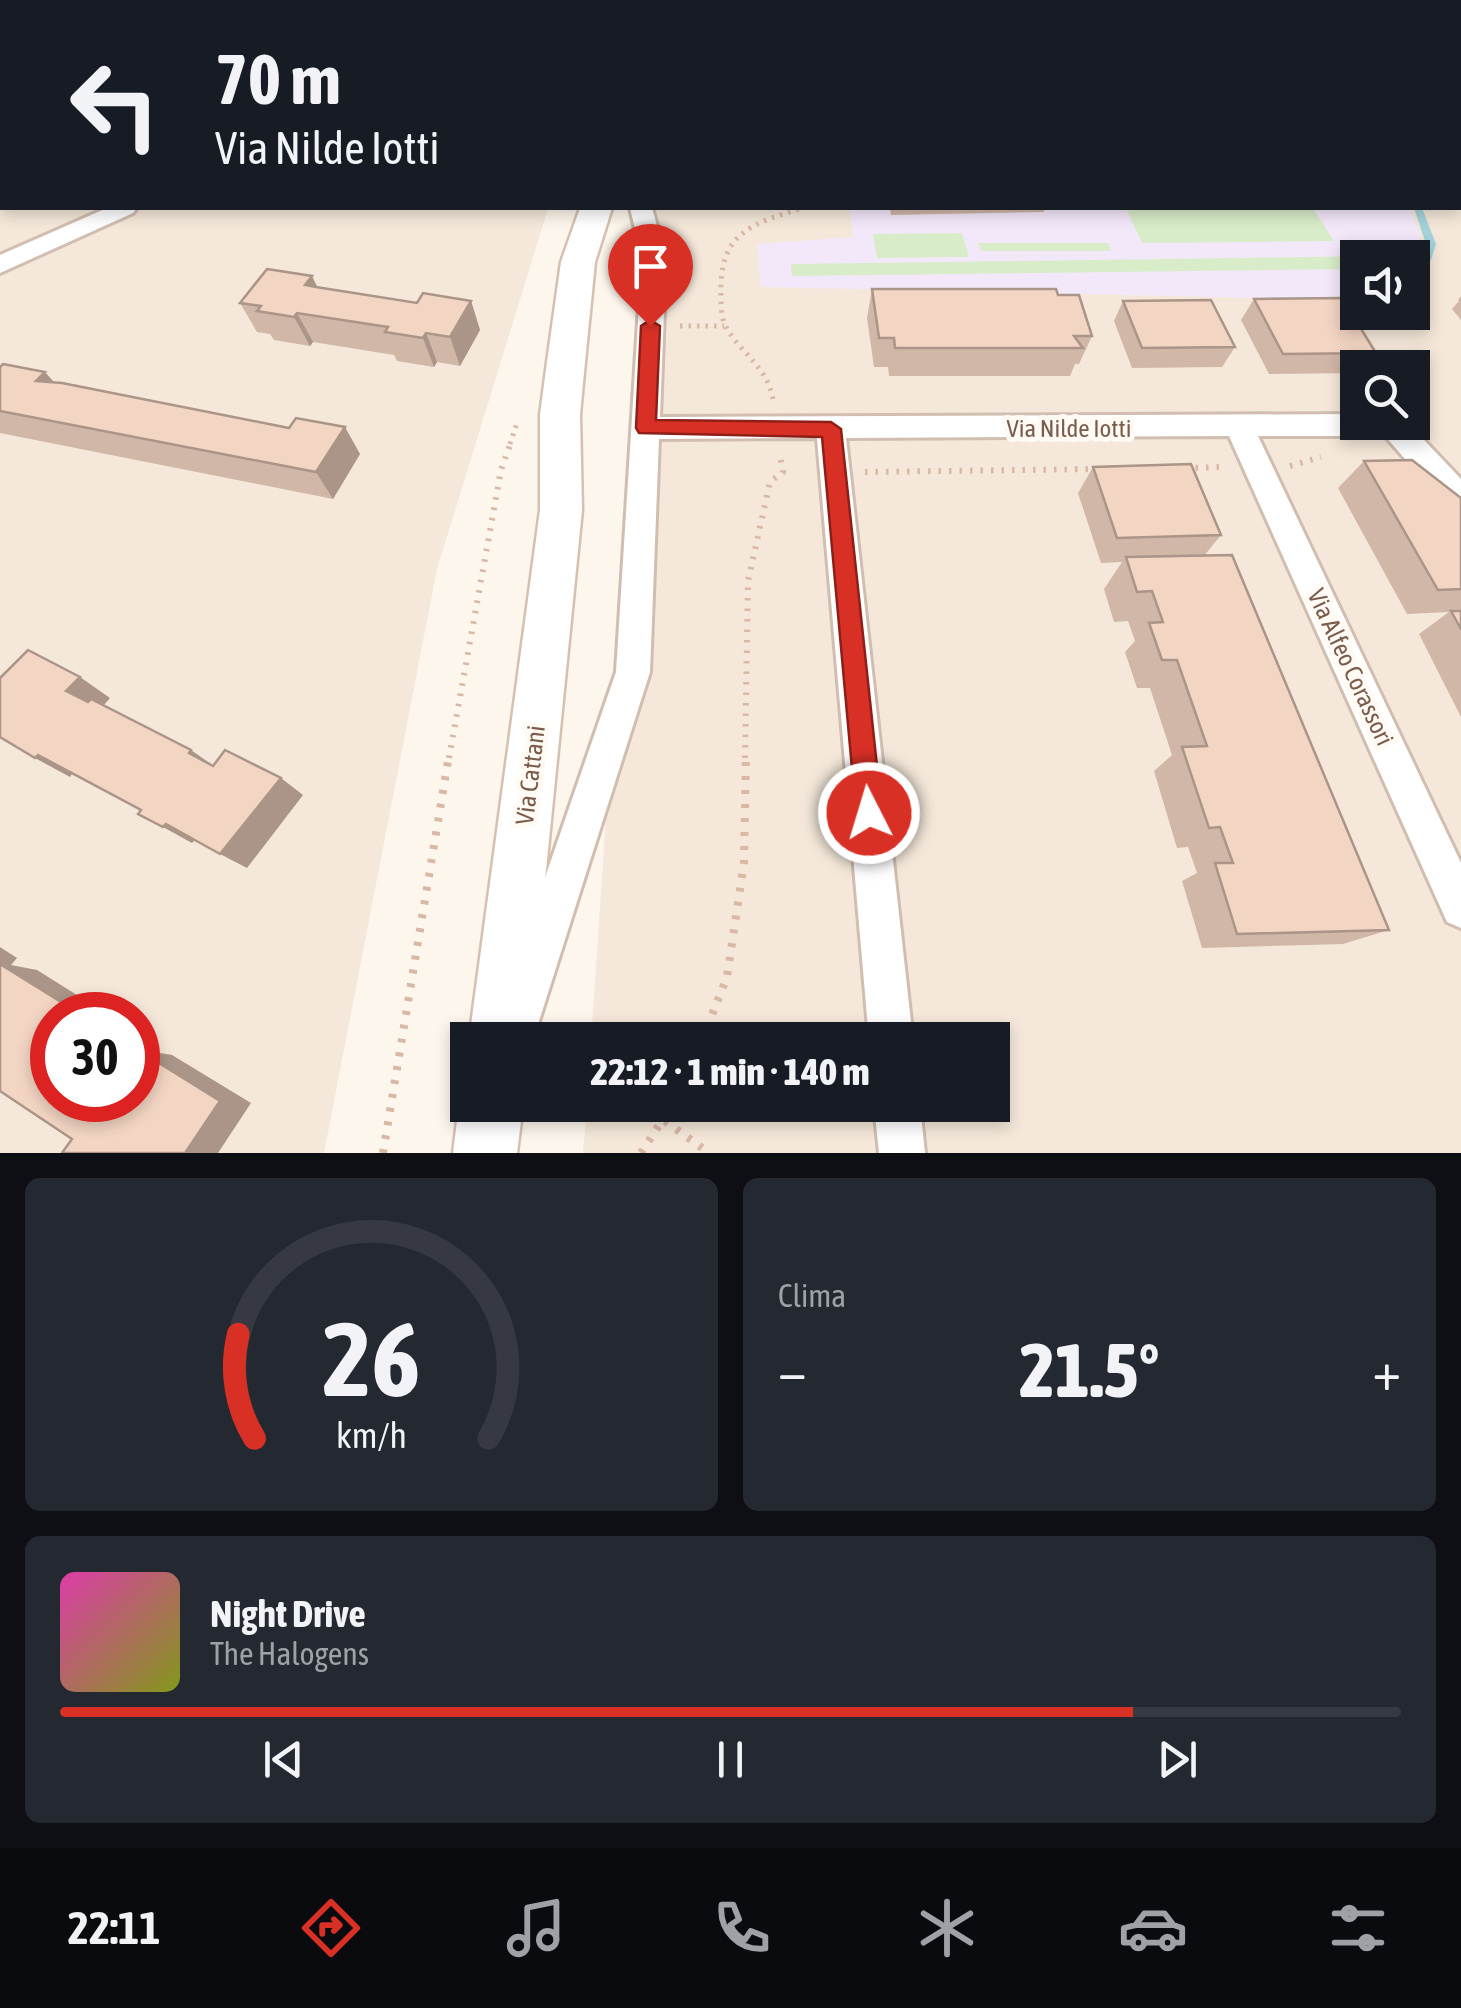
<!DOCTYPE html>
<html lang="it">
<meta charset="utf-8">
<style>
body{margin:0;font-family:"Asap Condensed",sans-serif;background:#242831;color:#f1f3f6;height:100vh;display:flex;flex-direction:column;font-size:38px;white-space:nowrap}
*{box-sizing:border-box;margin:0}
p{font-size:32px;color:#9ea1a6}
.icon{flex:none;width:55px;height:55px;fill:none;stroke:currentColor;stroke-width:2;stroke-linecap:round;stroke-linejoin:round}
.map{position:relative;height:1153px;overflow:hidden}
.side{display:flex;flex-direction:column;gap:25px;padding:25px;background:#0d0f14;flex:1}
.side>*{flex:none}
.hud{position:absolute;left:0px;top:0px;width:1462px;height:210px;box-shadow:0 5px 15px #0003;background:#171b24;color:#f1f3f6;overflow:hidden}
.fabs{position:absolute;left:1340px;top:240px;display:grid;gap:20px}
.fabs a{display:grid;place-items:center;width:90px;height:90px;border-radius:0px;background:#171b24;box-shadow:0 5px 15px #0003;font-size:50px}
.speed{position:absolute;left:30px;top:992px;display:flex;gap:20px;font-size:50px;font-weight:700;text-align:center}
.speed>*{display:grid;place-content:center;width:130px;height:130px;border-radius:50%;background:#171b24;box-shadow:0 5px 15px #0003;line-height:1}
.speed .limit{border:15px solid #d22;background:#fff;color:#111}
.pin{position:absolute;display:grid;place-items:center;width:85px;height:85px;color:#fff;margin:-102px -42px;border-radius:50% 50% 50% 0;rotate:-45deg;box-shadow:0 0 10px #0007}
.pin .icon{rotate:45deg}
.me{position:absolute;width:110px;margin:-55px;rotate:355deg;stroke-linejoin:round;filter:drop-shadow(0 0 8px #0008)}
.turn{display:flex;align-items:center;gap:35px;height:210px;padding:0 50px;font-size:45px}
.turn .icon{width:130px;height:130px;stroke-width:2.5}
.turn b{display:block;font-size:70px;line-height:85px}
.big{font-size:75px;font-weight:800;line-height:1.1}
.side .card{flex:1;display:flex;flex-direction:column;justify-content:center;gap:15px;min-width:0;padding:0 35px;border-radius:15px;background:#242831}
.side .dial{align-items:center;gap:0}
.dial svg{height:260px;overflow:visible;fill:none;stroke:#363941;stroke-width:7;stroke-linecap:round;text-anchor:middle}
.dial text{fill:#f1f3f6;stroke:none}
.song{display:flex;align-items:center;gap:30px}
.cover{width:120px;height:120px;border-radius:15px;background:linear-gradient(135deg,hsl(320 70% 55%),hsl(70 70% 35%))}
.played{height:10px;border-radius:5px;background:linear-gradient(90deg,#d93025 80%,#363941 80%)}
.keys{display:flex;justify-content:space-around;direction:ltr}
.heat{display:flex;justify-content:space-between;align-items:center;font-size:55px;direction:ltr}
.side .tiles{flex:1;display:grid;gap:25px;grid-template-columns:1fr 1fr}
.card:last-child{grid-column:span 2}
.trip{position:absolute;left:450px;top:1022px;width:560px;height:100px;border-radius:0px;background:#171b24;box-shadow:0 5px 15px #0003;font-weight:800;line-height:100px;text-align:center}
.tab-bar{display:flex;height:160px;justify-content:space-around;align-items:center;background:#090b0e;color:#9ea1a6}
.tab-bar .icon{width:70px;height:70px}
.tab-bar .selected{color:#d93025}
.tab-bar b{font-size:45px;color:#f1f3f6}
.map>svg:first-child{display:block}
</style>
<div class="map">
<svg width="1461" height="1153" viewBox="0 0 1461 1153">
<rect width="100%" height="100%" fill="#fdf6ec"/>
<g fill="#f5e8da" fill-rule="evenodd">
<path d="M 663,0 L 1461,0 L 1461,1153 L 583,1153 L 587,1105 L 992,1105 L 992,1040 L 591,1040 L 647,208 L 1460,208 L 1460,2 ZM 1358,258 L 1412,258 L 1412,312 L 1358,312 ZM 1358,368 L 1412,368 L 1412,422 L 1358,422 Z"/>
<path d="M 0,12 L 2,208 L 546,208 L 547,212 L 437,569 L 324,1153 L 0,1153 ZM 52,1015 L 138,1015 L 138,1100 L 52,1100 Z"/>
</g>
<path fill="#f3e8fa" d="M 849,208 L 1410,208 L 1421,237 L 1408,257 L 1358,258 L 1357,300 L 761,287 L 757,244 L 853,237 Z"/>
<g fill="#d8ecc9">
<path d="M 0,0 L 557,0 L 2,2 L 2,13 Z"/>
<path d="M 1126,208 L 1313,208 L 1334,241 L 1142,243 Z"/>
<path d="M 962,233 L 969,257 L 877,258 L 873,234 Z"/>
<path d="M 978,243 L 1108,243 L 1111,251 L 981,251 Z"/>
<path d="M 1375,256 L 1358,258 L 1357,269 L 792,276 L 791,264 Z"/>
</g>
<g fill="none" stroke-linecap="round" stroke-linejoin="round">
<g fill="#a5d3da" fill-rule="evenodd">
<path d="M 1170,0 L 1179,0 L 1181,2 L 1173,2 Z"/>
<path d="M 1414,208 L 1422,208 L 1436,244 L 1431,260 L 1426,263 L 1421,260 L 1426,244 Z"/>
</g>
<defs>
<g id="service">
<path d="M 1011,0 L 1044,0 L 1040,2 L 1010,2 Z"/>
<path d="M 1063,0 L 1072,0 L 1073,2 L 1065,2 Z"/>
</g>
<g id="minor">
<path d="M 1418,0 L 1438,0 L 1439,2 L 1420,2 Z"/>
<path d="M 1460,26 L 1461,27 L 1461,39 L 1460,38 Z"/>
<path d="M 107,208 L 137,208 L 133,213 L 0,273 L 0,255 Z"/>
<path d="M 630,208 L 652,208 L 666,258 L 660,417 L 1358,414 L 1358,422 L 1407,422 L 1461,479 L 1461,508 L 1433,491 L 1385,436 L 1258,436 L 1461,863 L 1461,928 L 1447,922 L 1229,436 L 846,438 L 913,1040 L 869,1040 L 817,438 L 659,439 L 650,672 L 533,1040 L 489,1040 L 616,672 L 642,258 Z"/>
<path d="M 874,1105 L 920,1105 L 925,1153 L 879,1153 Z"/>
</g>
<g id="secondary">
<path d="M 608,0 L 634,0 L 634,2 L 609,2 Z"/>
<path d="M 580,208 L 612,208 L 595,262 L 585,362 L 580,415 L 582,510 L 529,1040 L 469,1040 L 540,510 L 540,415 L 547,362 L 561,262 Z"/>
<path d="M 468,1086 L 468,1105 L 523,1105 L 517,1153 L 453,1153 L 459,1105 Z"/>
</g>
</defs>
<use href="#service" stroke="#d1beb0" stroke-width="5"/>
<use href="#minor" stroke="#d1beb0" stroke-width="6"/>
<use href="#secondary" stroke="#d6c0b0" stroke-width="5"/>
<g stroke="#d9b8a5" stroke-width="4" stroke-dasharray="1 5" stroke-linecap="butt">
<path d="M 4,0 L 9,2"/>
<path d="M 854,0 L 865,2"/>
<path d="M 779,2 L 786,0"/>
<path d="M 954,2 L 963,0"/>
</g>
<g stroke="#d9b8a5" stroke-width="5" stroke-dasharray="2.5 6" stroke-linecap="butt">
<path d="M 680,326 L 724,326"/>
<path d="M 773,399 C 767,366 741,354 726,327 C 720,316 721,301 721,288 C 721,231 755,223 802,208"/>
<path d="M 510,444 L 518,420"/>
</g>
<g stroke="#d9b8a5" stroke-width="6" stroke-dasharray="2.5 8" stroke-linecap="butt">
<path d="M 1290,466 L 1321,457"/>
<path d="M 1185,468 L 1223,467"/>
<path d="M 865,472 L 1098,469"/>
<path d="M 449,758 L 501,470 L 511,442"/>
<path d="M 745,758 L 748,581 L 770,482 L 783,472 L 780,456"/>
</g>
<g stroke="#d9b8a5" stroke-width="8" stroke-dasharray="4 10" stroke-linecap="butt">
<path d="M 702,1040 L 727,977 L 744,862 L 746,755"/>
<path d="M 665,1121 L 709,1153"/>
<path d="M 383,1153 L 449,755"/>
<path d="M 641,1153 L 672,1105"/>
</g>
<use href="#service" fill="#fff" fill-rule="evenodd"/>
<use href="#minor" fill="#fff" fill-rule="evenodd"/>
<use href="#secondary" fill="#fff" fill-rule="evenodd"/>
</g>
<g fill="#d1b7a8">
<path d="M 0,64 L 2,66 L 2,186 L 0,184 Z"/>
<path d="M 890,208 L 1045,208 L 1044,212 L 891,215 Z"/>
<path d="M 318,287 L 417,303 L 471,301 L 480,330 L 460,366 L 437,362 L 434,367 L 397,361 L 394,355 L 313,342 L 310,346 L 274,340 L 270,334 L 257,332 L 240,303 Z"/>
<path d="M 872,289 L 1058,295 L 1092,336 L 1079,364 L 1075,364 L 1070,376 L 889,376 L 888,367 L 874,367 L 867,318 Z"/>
<path d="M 1461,296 L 1461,320 L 1452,309 L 1459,301 L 1458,300 Z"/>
<path d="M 1254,299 L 1376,353 L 1364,368 L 1358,368 L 1358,373 L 1269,374 L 1241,320 Z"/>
<path d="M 1123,301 L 1235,347 L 1222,367 L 1132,368 L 1114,321 Z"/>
<path d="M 0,367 L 54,382 L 360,454 L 333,499 L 0,433 Z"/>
<path d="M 1364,461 L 1461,498 L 1461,717 L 1419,634 L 1449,612 L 1407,614 L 1338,488 Z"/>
<path d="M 1093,467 L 1221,535 L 1204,556 L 1389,930 L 1343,944 L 1202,948 L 1182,881 L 1197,873 L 1188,847 L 1177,848 L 1154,771 L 1172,755 L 1150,688 L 1137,688 L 1125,652 L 1135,641 L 1128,621 L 1114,622 L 1104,589 L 1122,562 L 1101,563 L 1078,493 Z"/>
</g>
<g fill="#aa9588">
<path d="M 312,276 L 326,305 L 305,285 Z"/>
<path d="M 471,301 L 480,330 L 460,366 L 450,337 Z"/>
<path d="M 297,313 L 313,342 L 310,346 L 294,317 Z"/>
<path d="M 426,333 L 437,362 L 434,367 L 423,338 Z"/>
<path d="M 45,372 L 70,400 L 36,381 Z"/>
<path d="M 345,427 L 360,454 L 333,499 L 316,472 Z"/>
<path d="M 80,677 L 110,698 L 98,712 L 66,691 Z"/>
<path d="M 191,750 L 218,769 L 189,753 Z"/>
<path d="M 38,755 L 72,774 L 70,777 L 35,758 Z"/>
<path d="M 281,778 L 303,795 L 247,868 L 220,854 Z"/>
<path d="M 166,824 L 196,839 L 192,843 L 163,827 Z"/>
<path d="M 0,947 L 17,958 L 11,965 L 37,970 L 109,1015 L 82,1015 L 0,978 Z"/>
<path d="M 138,1033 L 149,1040 L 142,1050 L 172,1055 L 251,1103 L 218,1153 L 185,1153 L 138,1056 Z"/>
</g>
<g fill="#f3d5c3" stroke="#aa9588" stroke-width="2.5">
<path d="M 2,76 L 2,106 L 0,105 L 0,77 Z"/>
<path d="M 2,122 L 2,162 L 0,163 L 0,123 Z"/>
<path d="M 267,269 L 312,276 L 305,285 L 316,287 L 417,303 L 423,293 L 471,301 L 450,337 L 426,333 L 423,338 L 385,332 L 388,327 L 297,313 L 294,317 L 257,311 L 261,306 L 240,303 Z"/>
<path d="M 872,289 L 1056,289 L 1058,295 L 1079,295 L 1092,336 L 1074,336 L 1083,348 L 895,348 L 894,338 L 879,338 Z"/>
<path d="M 1342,298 L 1376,353 L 1283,354 L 1254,299 Z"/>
<path d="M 1211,300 L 1235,347 L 1142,348 L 1123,301 Z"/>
<path d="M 3,364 L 45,372 L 36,381 L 62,383 L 289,428 L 296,418 L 345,427 L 316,472 L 0,411 L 0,367 Z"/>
<path d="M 1412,460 L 1461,498 L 1461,589 L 1438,590 L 1364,461 Z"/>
<path d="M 1191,464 L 1221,535 L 1117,538 L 1093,467 Z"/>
<path d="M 1232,555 L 1389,930 L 1237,934 L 1215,863 L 1233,863 L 1220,827 L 1209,828 L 1182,747 L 1207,746 L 1177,660 L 1162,660 L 1149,623 L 1163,622 L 1152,591 L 1137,592 L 1126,557 Z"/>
<path d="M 1451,611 L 1461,611 L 1461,629 Z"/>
<path d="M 28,650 L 80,677 L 66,691 L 88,702 L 91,699 L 191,750 L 189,753 L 213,766 L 225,750 L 281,778 L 220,854 L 166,824 L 163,827 L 138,814 L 141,810 L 38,755 L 35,758 L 0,737 L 0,678 Z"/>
<path d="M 0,964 L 82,1015 L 52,1015 L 52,1100 L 138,1100 L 138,1050 L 220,1101 L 185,1153 L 62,1153 L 72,1139 L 0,1091 Z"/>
</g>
<path fill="#d93025" stroke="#8d1f18" stroke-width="2.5" d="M 650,320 L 660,326 L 656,420 L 831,422 L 841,429 L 882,813 L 878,822 L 869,826 L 860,822 L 856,813 L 822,437 L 639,433 L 636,428 L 641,326 Z"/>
<g text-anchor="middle" stroke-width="10" stroke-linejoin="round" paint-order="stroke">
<g font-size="25" fill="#7a5c4d" stroke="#fffaf3">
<text x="1069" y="437">Via Nilde Iotti</text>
<text transform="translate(1351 667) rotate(65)" y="9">Via Alfeo Corassori</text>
<text transform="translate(530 775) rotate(-83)" y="9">Via Cattani</text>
</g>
</g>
</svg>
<div class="fabs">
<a><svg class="icon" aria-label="sound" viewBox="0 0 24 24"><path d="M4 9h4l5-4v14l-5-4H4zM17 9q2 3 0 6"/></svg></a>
<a><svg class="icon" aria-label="search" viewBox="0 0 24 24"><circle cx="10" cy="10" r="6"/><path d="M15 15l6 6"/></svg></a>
</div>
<div class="speed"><div class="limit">30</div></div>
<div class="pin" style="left:650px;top:326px;background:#d93025"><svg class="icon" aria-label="arrive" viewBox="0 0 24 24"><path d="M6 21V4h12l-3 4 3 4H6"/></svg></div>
<svg class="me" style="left:869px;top:813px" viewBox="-20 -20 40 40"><circle r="17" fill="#d93025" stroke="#fff" stroke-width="3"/><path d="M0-11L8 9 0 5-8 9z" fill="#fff"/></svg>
<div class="trip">22:12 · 1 min · 140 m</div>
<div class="hud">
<div class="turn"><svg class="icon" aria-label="left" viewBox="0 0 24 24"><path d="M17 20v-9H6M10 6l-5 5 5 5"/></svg><div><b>70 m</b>Via Nilde Iotti</div></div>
</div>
</div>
<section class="side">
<div class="tiles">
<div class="card dial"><svg viewBox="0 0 100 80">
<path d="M14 69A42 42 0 1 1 86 69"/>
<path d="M14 69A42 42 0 0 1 9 37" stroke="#d93025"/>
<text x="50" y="56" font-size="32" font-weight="700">26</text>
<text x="50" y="72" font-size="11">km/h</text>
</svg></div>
<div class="card"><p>Clima</p>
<div class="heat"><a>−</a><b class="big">21.5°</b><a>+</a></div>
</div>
<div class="card">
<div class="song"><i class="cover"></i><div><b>Night Drive</b><p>The Halogens</p></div></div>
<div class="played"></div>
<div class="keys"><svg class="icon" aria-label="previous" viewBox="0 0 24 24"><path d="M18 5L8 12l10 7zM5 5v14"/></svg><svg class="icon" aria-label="pause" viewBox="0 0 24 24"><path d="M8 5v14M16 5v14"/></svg><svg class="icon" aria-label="next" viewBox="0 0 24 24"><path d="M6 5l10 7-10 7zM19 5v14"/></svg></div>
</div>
</div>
</section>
<nav class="tab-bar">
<b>22:11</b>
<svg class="icon selected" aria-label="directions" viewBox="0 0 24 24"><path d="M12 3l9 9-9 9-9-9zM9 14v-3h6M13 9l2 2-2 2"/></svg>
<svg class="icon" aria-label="music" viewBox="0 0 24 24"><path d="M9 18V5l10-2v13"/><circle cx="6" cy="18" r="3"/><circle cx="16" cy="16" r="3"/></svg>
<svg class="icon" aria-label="phone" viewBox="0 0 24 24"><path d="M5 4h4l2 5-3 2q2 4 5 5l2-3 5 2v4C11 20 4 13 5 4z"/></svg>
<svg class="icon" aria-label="climate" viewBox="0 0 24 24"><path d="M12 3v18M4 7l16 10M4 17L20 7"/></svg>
<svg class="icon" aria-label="car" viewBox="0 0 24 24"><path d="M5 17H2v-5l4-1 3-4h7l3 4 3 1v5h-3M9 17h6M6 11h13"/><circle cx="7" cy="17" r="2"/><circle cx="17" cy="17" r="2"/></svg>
<svg class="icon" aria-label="filters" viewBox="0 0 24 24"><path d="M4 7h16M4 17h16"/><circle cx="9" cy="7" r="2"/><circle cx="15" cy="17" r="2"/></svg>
</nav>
